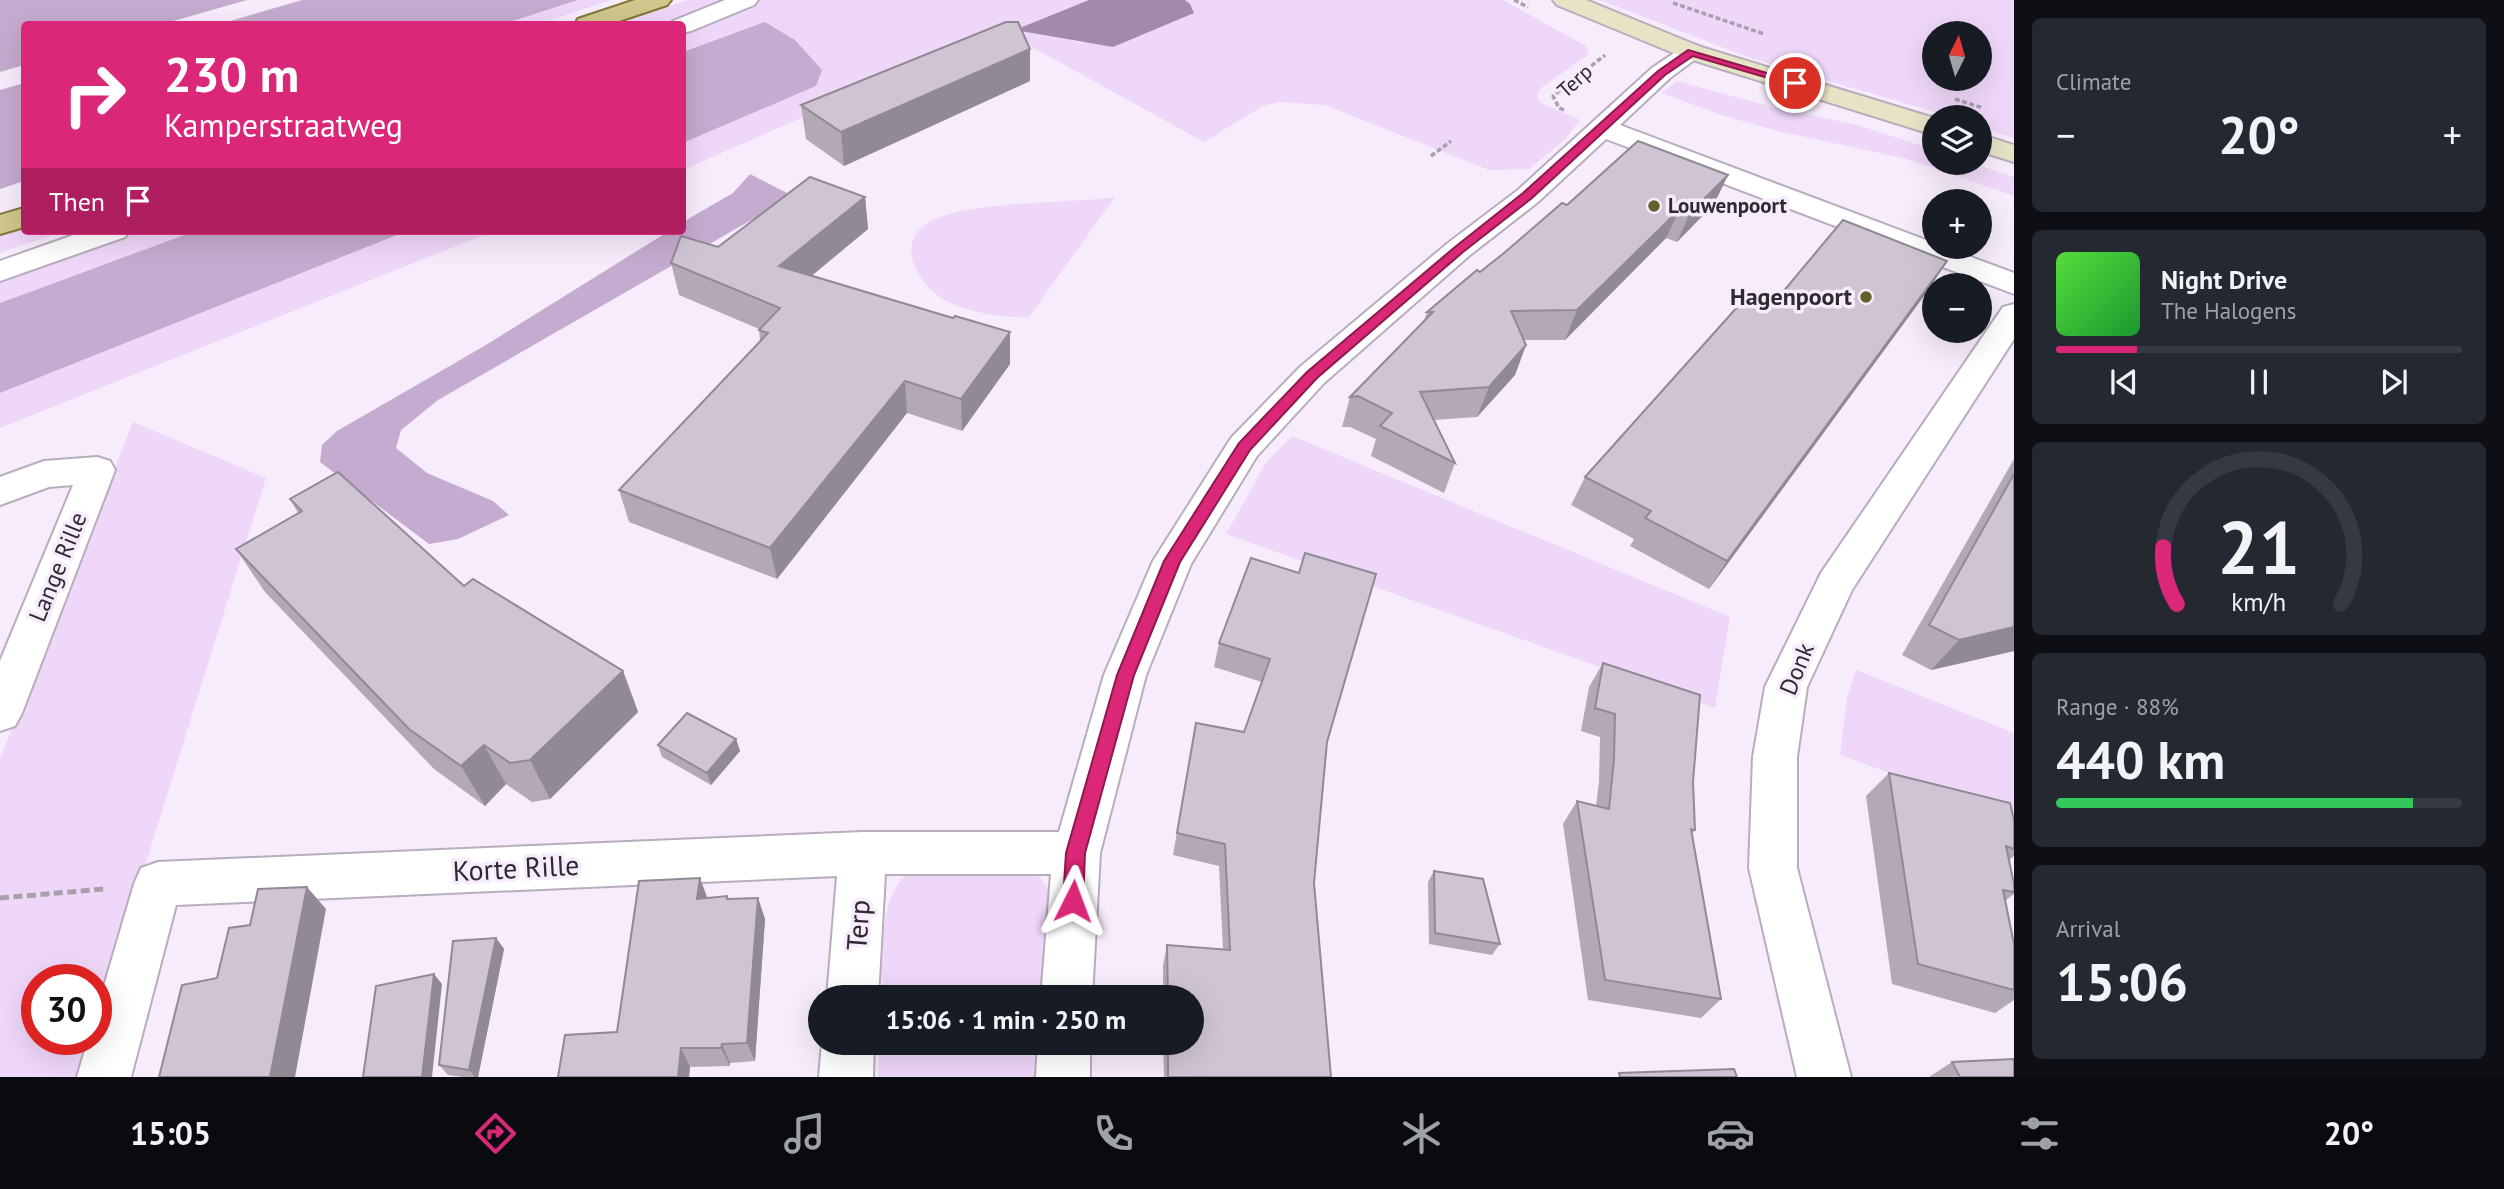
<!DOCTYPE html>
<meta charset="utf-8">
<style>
body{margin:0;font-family:"PT Sans",sans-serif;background:#242831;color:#f1f3f6;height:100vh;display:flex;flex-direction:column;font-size:26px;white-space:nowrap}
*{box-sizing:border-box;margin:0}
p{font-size:23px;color:#9ea1a6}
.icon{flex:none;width:38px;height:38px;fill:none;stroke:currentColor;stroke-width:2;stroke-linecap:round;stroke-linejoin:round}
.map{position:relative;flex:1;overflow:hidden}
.drawer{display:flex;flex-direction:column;gap:18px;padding:18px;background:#0d0f14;width:490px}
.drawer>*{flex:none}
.banner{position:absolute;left:21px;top:21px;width:665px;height:214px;border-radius:7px;box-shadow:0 7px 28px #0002;background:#db2777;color:#fff;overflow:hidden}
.needle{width:46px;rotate:5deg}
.tools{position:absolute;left:1922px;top:21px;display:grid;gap:14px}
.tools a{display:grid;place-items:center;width:70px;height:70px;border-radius:50%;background:#171b24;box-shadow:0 7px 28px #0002;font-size:35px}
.speed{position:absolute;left:21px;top:964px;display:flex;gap:14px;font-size:35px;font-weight:700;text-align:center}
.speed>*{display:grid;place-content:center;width:91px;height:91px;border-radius:50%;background:#171b24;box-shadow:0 7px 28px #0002;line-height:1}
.speed .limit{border:10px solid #d22;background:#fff;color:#111}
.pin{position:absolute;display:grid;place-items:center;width:60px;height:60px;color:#fff;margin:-30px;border:4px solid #fff;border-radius:50%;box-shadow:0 2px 7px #0007}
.me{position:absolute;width:77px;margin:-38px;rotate:3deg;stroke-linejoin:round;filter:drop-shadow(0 0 5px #0008)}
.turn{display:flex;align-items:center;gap:24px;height:147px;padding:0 28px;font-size:32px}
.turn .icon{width:91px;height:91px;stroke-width:2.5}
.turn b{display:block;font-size:49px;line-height:60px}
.then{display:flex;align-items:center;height:66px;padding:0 28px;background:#0003;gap:14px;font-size:26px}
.big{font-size:52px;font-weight:700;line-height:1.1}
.drawer .tile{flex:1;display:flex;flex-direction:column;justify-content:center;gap:10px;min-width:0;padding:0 24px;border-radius:10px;background:#242831}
.drawer .dial{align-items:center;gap:0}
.dial svg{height:182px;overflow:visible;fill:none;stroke:#363941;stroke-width:7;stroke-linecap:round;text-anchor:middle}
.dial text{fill:#f1f3f6;stroke:none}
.song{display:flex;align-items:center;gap:21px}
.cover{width:84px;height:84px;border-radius:10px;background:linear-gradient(135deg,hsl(110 70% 55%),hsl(130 70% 35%))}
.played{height:7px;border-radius:4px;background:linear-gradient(90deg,#db2777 20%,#363941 20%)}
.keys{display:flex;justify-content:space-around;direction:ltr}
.heat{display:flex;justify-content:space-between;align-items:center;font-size:38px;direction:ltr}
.charge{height:10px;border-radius:5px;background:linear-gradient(90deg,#34c759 88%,#363941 0)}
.trip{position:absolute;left:808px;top:985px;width:396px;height:70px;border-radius:35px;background:#171b24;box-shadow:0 7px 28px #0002;font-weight:700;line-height:70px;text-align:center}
.tabs{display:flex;height:112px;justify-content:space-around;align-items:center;background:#090b0e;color:#9ea1a6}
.tabs .icon{width:49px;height:49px}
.tabs .on{color:#db2777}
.tabs b{font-size:32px;color:#f1f3f6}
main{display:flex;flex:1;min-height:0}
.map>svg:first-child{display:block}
</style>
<main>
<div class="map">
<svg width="2014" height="1077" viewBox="0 0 2014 1077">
<rect width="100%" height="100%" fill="#f7ecfc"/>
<g fill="#efd7f9" fill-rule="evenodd">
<path d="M 578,0 L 611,0 L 539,24 L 503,24 Z"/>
<path d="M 688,0 L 722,0 L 663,24 L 614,24 Z"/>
<path d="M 760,0 L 1089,0 L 1017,30 L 1084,43 L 1190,4 L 1185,0 L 1503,0 L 1586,46 L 1589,54 L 1541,88 L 1537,96 L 1541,103 L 1580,120 L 1564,140 L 1529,169 L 1489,170 L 1325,105 L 1279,102 L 1263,106 L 1204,142 L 1001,30 L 683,170 L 683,143 L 816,86 L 765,22 L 683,52 L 682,32 Z"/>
<path d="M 1600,0 L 2014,0 L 2014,138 L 1979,127 L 1979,117 L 1952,117 L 1750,58 ZM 1934,33 L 1979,33 L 1979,79 L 1934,79 Z"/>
<path d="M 1677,81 L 1772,107 L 1858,125 L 1934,150 L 1934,163 L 1971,163 L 2014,177 L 2014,196 L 1907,159 L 1778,131 L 1721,115 L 1662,93 Z"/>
<path d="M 1115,197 L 1029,317 C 1003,319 958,311 937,295 C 915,278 898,243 926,224 C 962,200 1068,204 1115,197 Z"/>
<path d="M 24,226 L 24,231 L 63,231 L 0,253 L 0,235 Z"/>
<path d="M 137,231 L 195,231 L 0,303 L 0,280 Z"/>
<path d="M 407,231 L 494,231 L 0,428 L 0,393 Z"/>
<path d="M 133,422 L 266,478 L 96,1023 L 96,980 L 37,980 L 37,1040 L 91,1040 L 79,1077 L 0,1077 L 0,759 Z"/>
<path d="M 1292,436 L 1730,617 L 1715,708 L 1226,534 L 1266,463 Z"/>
<path d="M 1856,670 L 2014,733 L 2014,818 L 1840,755 L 1847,698 Z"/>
<path d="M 921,864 L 1030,867 L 1046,885 L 1054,905 L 1044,997 L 882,998 C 883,963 878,904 903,878 C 908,872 915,869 921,864 Z"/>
<path d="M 879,1043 L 1041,1043 L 1039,1077 L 878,1077 Z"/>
</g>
<g fill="#c5abcf">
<path d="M 0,0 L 247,0 L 163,24 L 24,24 L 24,65 L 0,72 Z"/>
<path d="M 302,0 L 578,0 L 503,24 L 220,24 Z"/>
<path d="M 765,22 L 795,40 L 822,70 L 816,86 L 683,143 L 683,52 Z"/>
<path d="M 24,83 L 24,181 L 0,189 L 0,90 Z"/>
<path d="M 750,174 L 793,196 L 438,400 L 401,430 L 396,448 L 427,473 L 493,501 L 509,515 L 458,539 L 429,544 L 320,462 L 322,445 L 337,431 L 486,345 L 669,231 L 682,231 L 683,222 L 733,193 Z"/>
<path d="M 195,231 L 407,231 L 0,393 L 0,303 Z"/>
</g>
<path fill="#a38aad" d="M 1089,0 L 1185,0 L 1190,4 L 1194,13 L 1113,47 L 1015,30 Z"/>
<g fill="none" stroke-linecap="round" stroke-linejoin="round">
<defs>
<g id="street">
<path d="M 725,0 L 758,0 L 754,5 L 691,31 L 682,33 L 682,24 L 671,24 L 673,21 Z"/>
<path d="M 1692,44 L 1701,47 L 1705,52 L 1670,78 L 1620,125 L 1934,243 L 1934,247 L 1944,247 L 2014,273 L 2014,294 L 1606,139 L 1538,202 L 1470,255 L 1324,383 L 1257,456 L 1191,564 L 1146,675 L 1100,853 L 1092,998 L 1041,998 L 1051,874 L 885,874 L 878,998 L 827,998 L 837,876 L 176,905 L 131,1077 L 77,1077 L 88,1040 L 96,1040 L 96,1013 L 134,884 L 141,868 L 158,862 L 863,832 L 1059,832 L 1104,675 L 1153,561 L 1231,438 L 1300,367 L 1448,243 L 1518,190 L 1652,68 L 1683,47 Z"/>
<path d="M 85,231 L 129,231 L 125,237 L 0,281 L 0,261 Z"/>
<path d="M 2014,304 L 2014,339 L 1852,590 L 1807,687 L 1797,757 L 1797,868 L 1851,1077 L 1797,1077 L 1749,868 L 1753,757 L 1765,687 L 1821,573 L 2003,307 Z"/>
<path d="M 97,457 L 110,461 L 115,470 L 22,713 L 15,726 L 0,731 L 0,661 L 73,485 L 49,487 L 0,505 L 0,477 L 44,461 Z"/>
<path d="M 822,1043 L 874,1043 L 873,1077 L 819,1077 Z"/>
<path d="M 1038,1043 L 1090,1043 L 1090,1077 L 1036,1077 Z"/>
</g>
<g id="secondary">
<path d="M 1553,0 L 1586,0 L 1701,47 L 1934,118 L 1934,135 L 1683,57 L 1557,5 Z"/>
<path d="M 1979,134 L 2014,145 L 2014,162 L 1979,151 Z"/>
</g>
<g id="primary">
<path d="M 635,0 L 671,0 L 667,5 L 610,24 L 575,24 L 578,19 Z"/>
<path d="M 24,208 L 24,227 L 0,234 L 0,215 Z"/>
</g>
</defs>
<use href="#street" stroke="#b8adbc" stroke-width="4"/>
<use href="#secondary" stroke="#b8adbc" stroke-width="4"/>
<use href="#primary" stroke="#827739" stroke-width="4"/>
<g stroke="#a8a0ac" stroke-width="3.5" stroke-dasharray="5 2.5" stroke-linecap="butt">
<path d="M 1514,0 L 1528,7"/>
<path d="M 1673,3 L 1764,34"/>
<path d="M 1955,99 L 1983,108"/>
<path d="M 1564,110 L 1559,108 L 1553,96 L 1605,55"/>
<path d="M 1431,156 L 1451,141"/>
</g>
<path stroke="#a8a0ac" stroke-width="5" stroke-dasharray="9 4.5" stroke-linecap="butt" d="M 0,898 L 104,889"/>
<use href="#street" fill="#fff" fill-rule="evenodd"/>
<use href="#secondary" fill="#e7e3c5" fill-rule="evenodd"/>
<use href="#primary" fill="#cfc78b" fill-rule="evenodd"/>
</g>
<g fill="#b2a9b5">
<path d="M 1030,81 L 844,166 L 806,139 L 801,105 Z"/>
<path d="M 1728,175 L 1714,204 L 1677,242 L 1666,238 L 1565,340 L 1524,340 L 1526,345 L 1515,375 L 1477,417 L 1434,420 L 1455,463 L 1444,493 L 1371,456 L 1376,439 L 1350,427 L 1342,427 L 1350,397 L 1424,321 L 1427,312 L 1480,272 Z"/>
<path d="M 865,197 L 868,229 L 812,275 L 953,318 L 1010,332 L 1010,364 L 962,431 L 907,413 L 777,579 L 629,522 L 619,490 L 760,341 L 759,330 L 759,329 L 679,295 L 671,263 Z"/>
<path d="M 1947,261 L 1929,289 L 1709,589 L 1630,546 L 1634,539 L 1571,505 L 1585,477 L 1772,305 Z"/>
<path d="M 2014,459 L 2014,651 L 1931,670 L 1902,655 Z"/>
<path d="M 290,499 L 464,586 L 623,671 L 638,712 L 550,799 L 532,802 L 506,784 L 485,806 L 434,769 L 265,592 L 236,549 L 298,513 Z"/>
<path d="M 1251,558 L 1327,742 L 1314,883 L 1331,1077 L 1164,1077 L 1163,1043 L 1192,1043 L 1192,998 L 1163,998 L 1163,965 L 1167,945 L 1223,949 L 1219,866 L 1173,855 L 1192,746 L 1244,732 L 1262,682 L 1214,667 L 1219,643 Z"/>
<path d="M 1603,663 L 1693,782 L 1695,830 L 1692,834 L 1721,999 L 1701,1018 L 1588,1000 L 1563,824 L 1577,801 L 1596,806 L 1599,782 L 1600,737 L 1581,731 L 1589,687 Z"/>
<path d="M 736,739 L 740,751 L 711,785 L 662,757 L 658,745 Z"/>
<path d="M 1889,773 L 2014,820 L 2014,856 L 2009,860 L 2014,884 L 2014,894 L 2005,901 L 2014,944 L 2014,1000 L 1995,1013 L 1892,984 L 1866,796 Z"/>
<path d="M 1434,871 L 1500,944 L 1492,955 L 1429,944 L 1428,882 Z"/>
<path d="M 700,878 L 707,898 L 728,899 L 758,898 L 765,919 L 755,1061 L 730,1063 L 730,1066 L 690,1067 L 689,1077 L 558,1077 L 617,1032 Z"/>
<path d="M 496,938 L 504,949 L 478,1077 L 463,1077 L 448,1075 L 439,1065 Z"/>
<path d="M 1952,1062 L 2014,1077 L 1929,1077 Z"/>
</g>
<g fill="#918994">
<path d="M 1030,49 L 1030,81 L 844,166 L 841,132 Z"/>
<path d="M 1728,175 L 1714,204 L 1677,242 L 1690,213 Z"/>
<path d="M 865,197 L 868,229 L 785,298 L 779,266 Z"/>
<path d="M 1680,209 L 1666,238 L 1565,340 L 1577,310 Z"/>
<path d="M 1947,261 L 1929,289 L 1709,589 L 1727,561 Z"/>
<path d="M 1010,332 L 1010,364 L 962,431 L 961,399 Z"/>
<path d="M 1526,345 L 1515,375 L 1477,417 L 1489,387 Z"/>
<path d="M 905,381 L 907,413 L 777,579 L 770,548 Z"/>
<path d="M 2014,627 L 2014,651 L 1931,670 L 1959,640 Z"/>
<path d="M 623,671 L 638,712 L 550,799 L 530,760 Z"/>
<path d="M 736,739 L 740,751 L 711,785 L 707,773 Z"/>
<path d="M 484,745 L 506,784 L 485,806 L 461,766 Z"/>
<path d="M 700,878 L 708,900 L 697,899 Z"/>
<path d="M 307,887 L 326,909 L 295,1077 L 270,1077 Z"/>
<path d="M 758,898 L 765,919 L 755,1061 L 747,1043 Z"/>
<path d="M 496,938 L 504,949 L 478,1077 L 475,1077 L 469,1070 Z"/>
<path d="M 434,974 L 442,984 L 432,1077 L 422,1077 Z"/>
<path d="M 722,1044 L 730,1063 L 730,1066 L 721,1048 Z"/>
<path d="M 681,1048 L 690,1067 L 689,1077 L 678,1077 Z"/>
</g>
<g fill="#cfc4d3" stroke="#918994" stroke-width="2">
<path d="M 1006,22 L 1018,22 L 1030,49 L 841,132 L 801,105 Z"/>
<path d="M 1638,141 L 1728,175 L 1690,213 L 1680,209 L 1577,310 L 1511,311 L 1526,345 L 1489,387 L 1420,392 L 1455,463 L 1380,426 L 1392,413 L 1358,396 L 1350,397 L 1433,312 L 1427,312 L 1477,270 L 1480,272 L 1504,253 L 1562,203 L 1567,205 Z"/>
<path d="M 810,177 L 865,197 L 779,266 L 953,318 L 955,316 L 1010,332 L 961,399 L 905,381 L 770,548 L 619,490 L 768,333 L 759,330 L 780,308 L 671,263 L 681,236 L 718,247 Z"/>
<path d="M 1843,220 L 1947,261 L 1727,561 L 1645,518 L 1651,511 L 1585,477 L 1748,295 L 1772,305 Z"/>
<path d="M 338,472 L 464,586 L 473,579 L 623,671 L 530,760 L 510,763 L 484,745 L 461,766 L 409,729 L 236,549 L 302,511 L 290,499 Z"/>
<path d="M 2014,474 L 2014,627 L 1959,640 L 1929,625 Z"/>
<path d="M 1305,553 L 1376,574 L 1327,742 L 1314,883 L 1331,1077 L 1168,1077 L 1168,1043 L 1192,1043 L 1192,998 L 1168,998 L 1167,945 L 1230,950 L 1225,844 L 1177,833 L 1196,723 L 1244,732 L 1270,659 L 1219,643 L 1251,558 L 1299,573 Z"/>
<path d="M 1603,663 L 1700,695 L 1693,782 L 1695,830 L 1691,829 L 1721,999 L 1605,980 L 1577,801 L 1609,809 L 1614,759 L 1615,714 L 1595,708 Z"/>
<path d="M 687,713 L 736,739 L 707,773 L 658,745 Z"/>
<path d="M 1889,773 L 2010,803 L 2014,820 L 2014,849 L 2006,846 L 2014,884 L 2014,892 L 2003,890 L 2014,944 L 2014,990 L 1918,964 Z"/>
<path d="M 1434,871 L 1483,879 L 1500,944 L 1435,933 Z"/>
<path d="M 700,878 L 697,899 L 727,896 L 727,899 L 758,898 L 747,1043 L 722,1044 L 721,1048 L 681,1048 L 678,1077 L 558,1077 L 565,1035 L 617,1032 L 639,881 Z"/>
<path d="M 307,887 L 270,1077 L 159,1077 L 182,985 L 217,978 L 229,928 L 250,925 L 258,889 Z"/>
<path d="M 496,938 L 469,1070 L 439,1065 L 453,941 Z"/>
<path d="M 434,974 L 422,1077 L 363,1077 L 376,986 Z"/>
<path d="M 2014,1059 L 2014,1077 L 1960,1077 L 1952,1062 Z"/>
<path d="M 1734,1069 L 1737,1077 L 1620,1077 L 1619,1073 Z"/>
</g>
<path fill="#db2777" stroke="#8e194d" stroke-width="2" d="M 1688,50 L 1801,83 L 1792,85 L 1693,56 L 1665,75 L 1532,198 L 1463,252 L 1317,378 L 1250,450 L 1180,562 L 1134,675 L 1085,853 L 1083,901 L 1080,908 L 1073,911 L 1065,908 L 1063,901 L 1066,853 L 1117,675 L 1164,561 L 1239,443 L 1307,372 L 1455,247 L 1523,193 L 1658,71 Z"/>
<g fill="#655e2a" stroke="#f7ecfc" stroke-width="2.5">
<circle cx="1654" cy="206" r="7"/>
<circle cx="1866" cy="297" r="7"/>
</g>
<g text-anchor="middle" stroke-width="7" stroke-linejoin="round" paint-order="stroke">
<g font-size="21" fill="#2e2a2f" stroke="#f7ecfc">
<text transform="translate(1575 81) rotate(-42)" y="7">Terp</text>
</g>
<g font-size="21" font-weight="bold" fill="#2e2a2f" stroke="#f7ecfc" text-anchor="start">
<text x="1668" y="213">Louwenpoort</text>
</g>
<g font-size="24" font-weight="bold" fill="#2e2a2f" stroke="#f7ecfc" text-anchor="end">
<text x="1852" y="305">Hagenpoort</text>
</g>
<g font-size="24" fill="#2e2a2f" stroke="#f7ecfc">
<text transform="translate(58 567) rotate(-68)" y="8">Lange Rille</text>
<text transform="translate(1797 669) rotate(-68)" y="8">Donk</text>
</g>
<g font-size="28" fill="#2e2a2f" stroke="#f7ecfc">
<text transform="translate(516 868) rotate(-3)" y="10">Korte Rille</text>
<text transform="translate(858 925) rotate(-86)" y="10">Terp</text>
</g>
</g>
</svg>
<div class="tools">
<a><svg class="needle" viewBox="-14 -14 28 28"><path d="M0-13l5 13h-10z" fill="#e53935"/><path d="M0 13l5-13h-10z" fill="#9ea1a6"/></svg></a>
<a><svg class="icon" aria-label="layers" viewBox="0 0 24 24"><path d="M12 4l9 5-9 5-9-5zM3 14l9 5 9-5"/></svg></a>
<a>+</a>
<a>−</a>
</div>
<div class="speed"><div class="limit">30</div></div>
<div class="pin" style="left:1795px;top:83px;background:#d93025"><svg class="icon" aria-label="arrive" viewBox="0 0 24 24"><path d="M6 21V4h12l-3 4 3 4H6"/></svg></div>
<svg class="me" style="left:1073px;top:901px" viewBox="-20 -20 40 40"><path d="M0-17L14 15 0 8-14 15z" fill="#db2777" stroke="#fff" stroke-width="4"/></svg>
<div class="trip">15:06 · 1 min · 250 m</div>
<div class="banner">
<div class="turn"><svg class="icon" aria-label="right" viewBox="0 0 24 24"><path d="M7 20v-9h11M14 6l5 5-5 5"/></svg><div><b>230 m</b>Kamperstraatweg</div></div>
<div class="then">Then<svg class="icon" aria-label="arrive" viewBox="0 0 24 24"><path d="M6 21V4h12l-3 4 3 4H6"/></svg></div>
</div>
</div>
<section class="drawer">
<div class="tile"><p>Climate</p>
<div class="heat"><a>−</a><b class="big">20°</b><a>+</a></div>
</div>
<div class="tile">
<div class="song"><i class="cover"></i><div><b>Night Drive</b><p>The Halogens</p></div></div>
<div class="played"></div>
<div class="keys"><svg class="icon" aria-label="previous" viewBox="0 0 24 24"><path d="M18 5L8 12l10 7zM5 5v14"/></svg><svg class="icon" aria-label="pause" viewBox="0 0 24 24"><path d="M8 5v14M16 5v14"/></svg><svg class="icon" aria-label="next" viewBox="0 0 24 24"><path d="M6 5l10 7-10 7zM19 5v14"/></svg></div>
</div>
<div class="tile dial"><svg viewBox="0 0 100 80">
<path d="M14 69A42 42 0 1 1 86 69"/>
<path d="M14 69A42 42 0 0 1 8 44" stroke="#db2777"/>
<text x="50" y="56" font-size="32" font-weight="700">21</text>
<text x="50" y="72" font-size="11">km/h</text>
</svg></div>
<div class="tile"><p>Range · 88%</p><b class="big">440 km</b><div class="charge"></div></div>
<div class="tile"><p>Arrival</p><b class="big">15:06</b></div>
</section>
</main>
<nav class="tabs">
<b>15:05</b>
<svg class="icon on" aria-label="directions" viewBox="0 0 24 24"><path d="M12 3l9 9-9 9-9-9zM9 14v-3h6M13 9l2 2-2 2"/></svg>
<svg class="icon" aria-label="music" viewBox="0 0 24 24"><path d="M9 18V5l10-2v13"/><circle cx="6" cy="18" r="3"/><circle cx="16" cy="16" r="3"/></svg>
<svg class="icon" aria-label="phone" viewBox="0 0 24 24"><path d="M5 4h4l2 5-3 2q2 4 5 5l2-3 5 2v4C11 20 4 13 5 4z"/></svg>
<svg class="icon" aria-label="climate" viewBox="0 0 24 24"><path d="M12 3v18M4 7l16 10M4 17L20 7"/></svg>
<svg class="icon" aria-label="car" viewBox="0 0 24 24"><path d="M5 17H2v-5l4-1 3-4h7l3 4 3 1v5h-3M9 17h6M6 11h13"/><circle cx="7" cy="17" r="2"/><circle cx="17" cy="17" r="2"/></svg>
<svg class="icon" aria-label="filters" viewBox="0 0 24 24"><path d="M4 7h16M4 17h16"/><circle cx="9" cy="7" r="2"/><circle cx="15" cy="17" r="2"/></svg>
<b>20°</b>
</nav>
